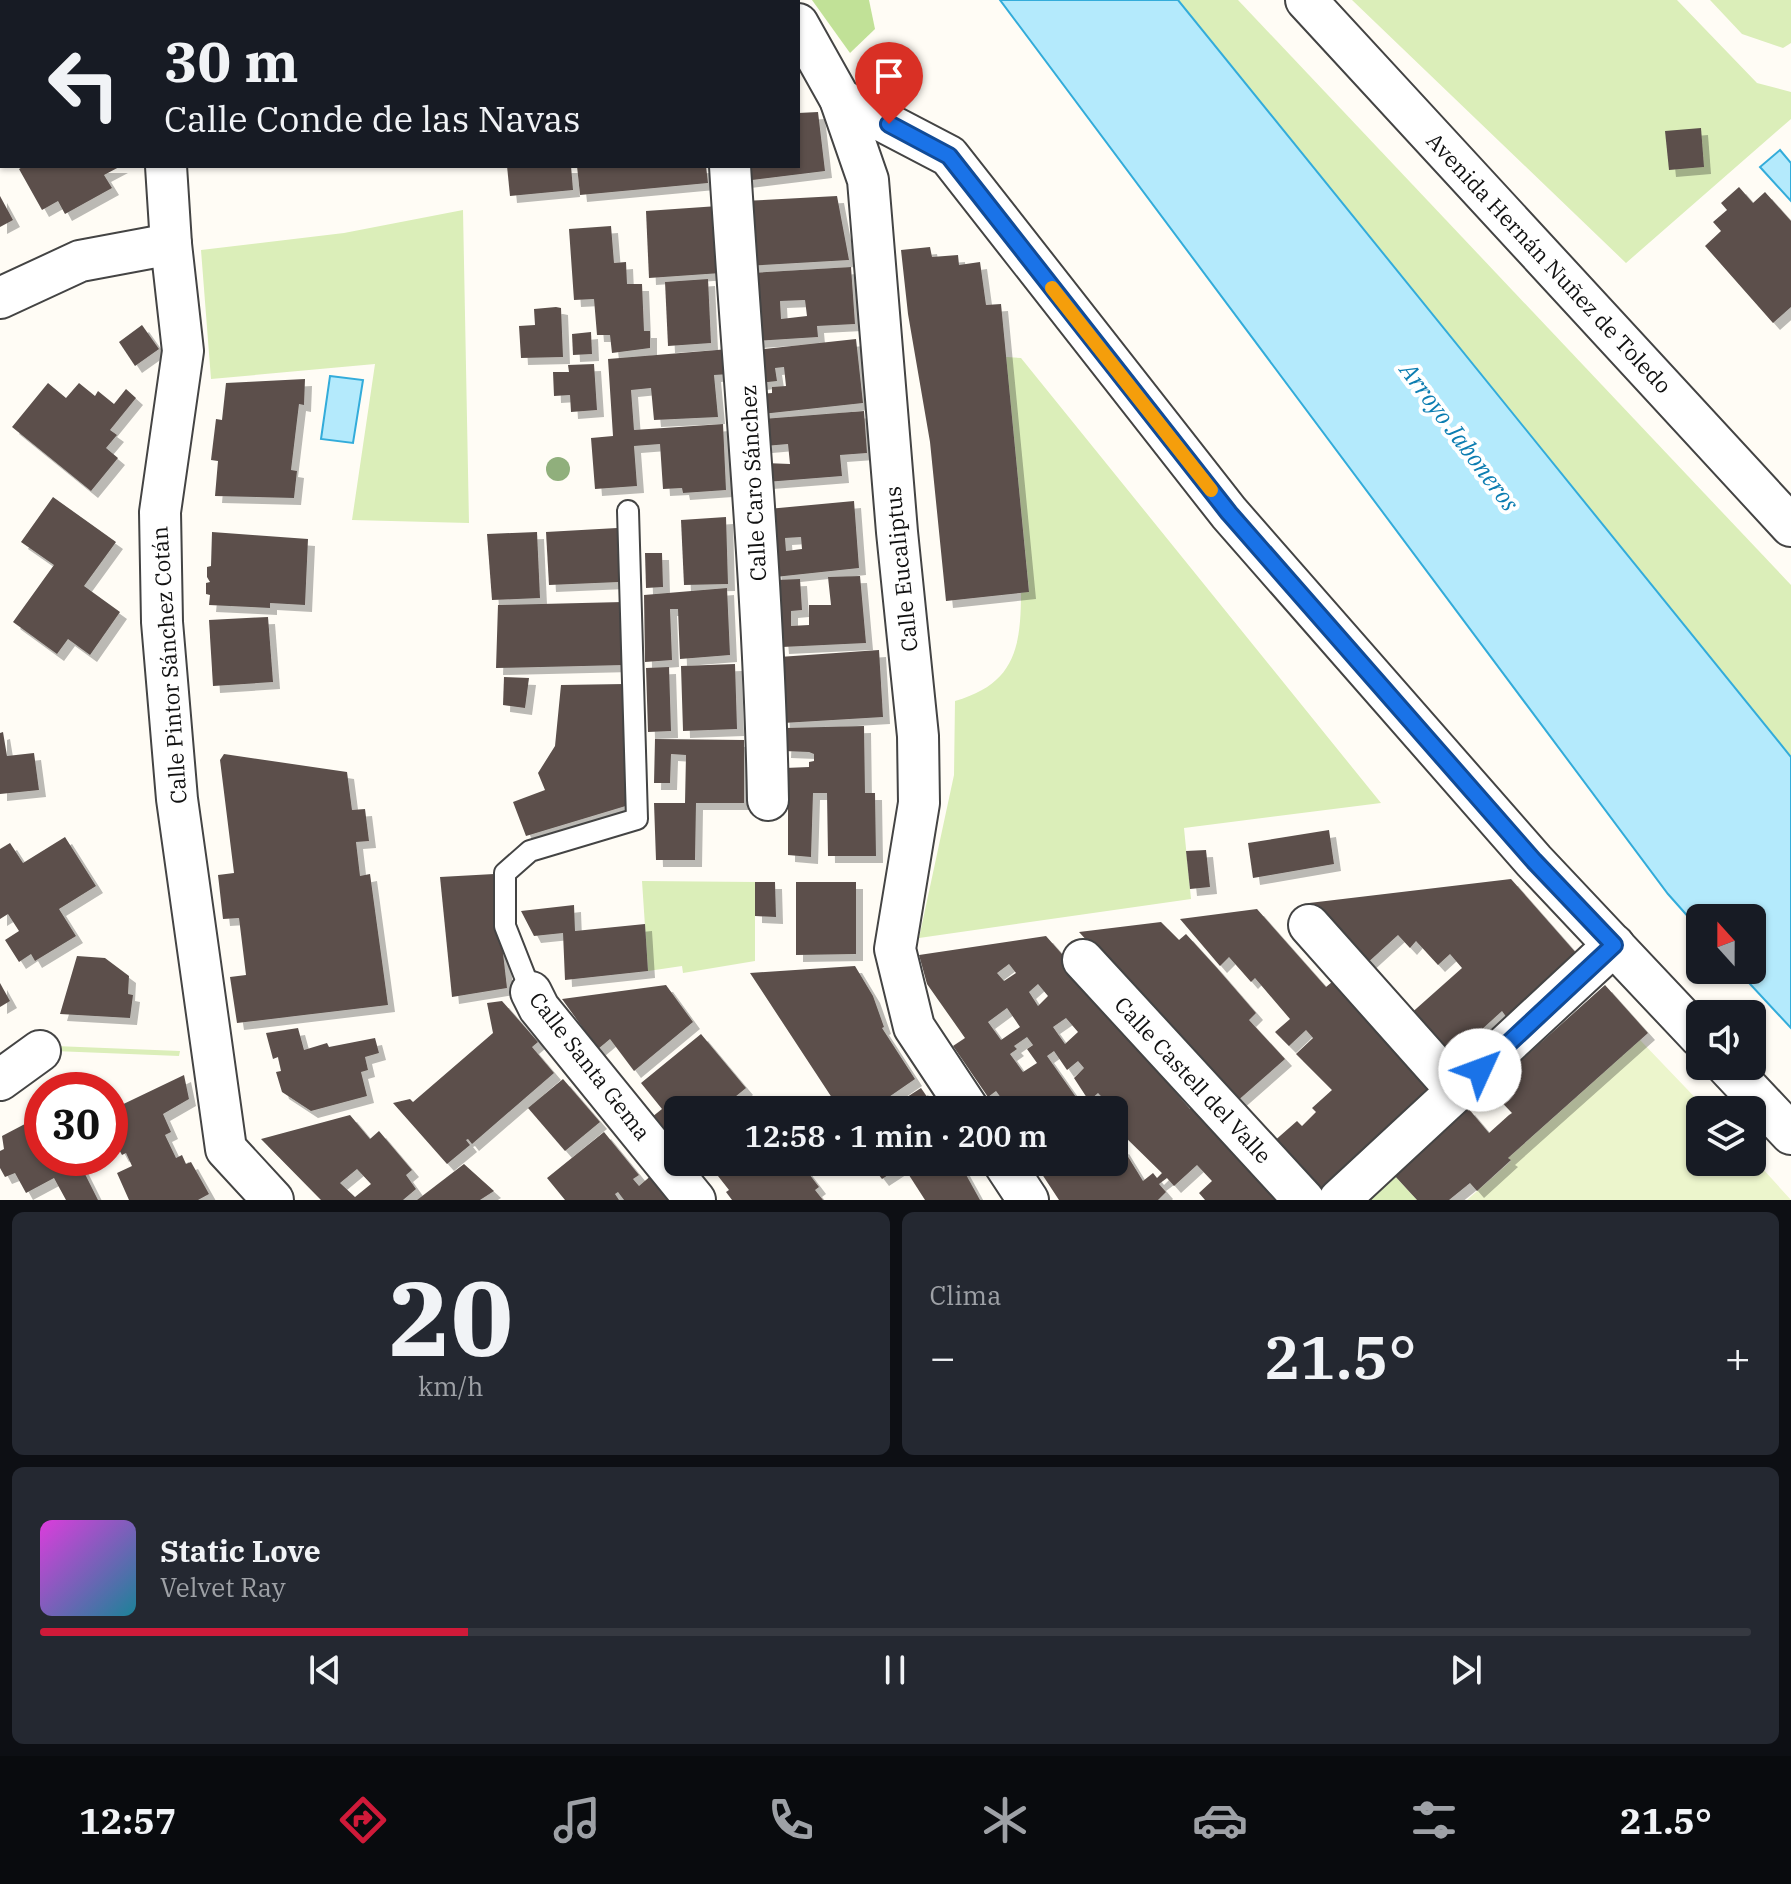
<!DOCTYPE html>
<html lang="es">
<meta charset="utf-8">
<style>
body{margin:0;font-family:"IBM Plex Serif",serif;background:#242831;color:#f1f3f6;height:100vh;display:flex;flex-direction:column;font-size:30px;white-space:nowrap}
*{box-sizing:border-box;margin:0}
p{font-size:26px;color:#9ea1a6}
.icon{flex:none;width:44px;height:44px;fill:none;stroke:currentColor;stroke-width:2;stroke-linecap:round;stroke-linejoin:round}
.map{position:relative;height:1200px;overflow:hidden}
.panel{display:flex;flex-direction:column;gap:12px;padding:12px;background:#0d0f14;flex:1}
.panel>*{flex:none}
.top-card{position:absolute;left:0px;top:0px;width:800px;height:168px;box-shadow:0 2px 6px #0004;background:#171b24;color:#f1f3f6;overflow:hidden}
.needle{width:52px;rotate:339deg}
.fabs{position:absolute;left:1686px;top:904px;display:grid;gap:16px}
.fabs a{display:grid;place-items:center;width:80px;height:80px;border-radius:12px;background:#171b24;box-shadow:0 2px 6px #0004;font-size:40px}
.speed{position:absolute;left:24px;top:1072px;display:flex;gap:16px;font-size:40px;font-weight:700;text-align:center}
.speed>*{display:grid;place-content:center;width:104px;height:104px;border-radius:50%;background:#171b24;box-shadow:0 2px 6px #0004;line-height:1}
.speed .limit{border:12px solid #d22;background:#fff;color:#111}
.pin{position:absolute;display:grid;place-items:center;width:68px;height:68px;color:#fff;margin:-82px -34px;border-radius:50% 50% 50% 0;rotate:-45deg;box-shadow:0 0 8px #0007}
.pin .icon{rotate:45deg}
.me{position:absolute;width:88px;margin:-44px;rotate:47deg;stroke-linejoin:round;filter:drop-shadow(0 0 6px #0008)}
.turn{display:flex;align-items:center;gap:28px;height:168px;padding:0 32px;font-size:36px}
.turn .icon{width:104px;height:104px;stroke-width:2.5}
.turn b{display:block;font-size:56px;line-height:68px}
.big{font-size:60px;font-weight:600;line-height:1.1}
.panel .widget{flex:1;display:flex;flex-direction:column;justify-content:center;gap:12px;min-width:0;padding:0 28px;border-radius:12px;background:#242831}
.panel .dial{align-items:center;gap:0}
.dial b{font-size:104px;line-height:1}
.song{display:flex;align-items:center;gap:24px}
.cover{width:96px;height:96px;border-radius:12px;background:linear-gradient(135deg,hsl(300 70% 55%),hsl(190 70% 35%))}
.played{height:8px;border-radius:4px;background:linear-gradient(90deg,#d01a39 25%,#363941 25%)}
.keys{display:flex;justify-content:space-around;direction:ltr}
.heat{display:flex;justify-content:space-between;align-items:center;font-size:44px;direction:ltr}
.panel .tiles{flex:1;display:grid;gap:12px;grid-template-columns:1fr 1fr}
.widget:last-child{grid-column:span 2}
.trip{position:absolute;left:664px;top:1096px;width:464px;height:80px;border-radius:12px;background:#171b24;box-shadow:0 2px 6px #0004;font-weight:600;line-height:80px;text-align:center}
.tabs{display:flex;height:128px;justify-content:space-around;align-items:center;background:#090b0e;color:#9ea1a6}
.tabs .icon{width:56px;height:56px}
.tabs .selected{color:#d01a39}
.tabs b{font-size:36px;color:#f1f3f6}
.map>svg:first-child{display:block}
</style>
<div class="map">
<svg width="1791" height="1200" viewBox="0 0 1791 1200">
<defs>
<filter id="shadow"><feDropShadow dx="7" dy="7" stdDeviation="0" flood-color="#0004"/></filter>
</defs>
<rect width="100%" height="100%" fill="#fffcf5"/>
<g fill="#dbeeb9">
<path d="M 109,0 L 371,0 L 371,2 L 111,2 Z"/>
<path d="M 1178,0 L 1238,0 L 1791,585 L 1791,757 Z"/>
<path d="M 1352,0 L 1677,0 L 1757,83 L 1791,92 L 1791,119 L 1626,263 Z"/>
<path d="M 1710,0 L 1791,0 L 1791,43 L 1783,48 L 1742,34 Z"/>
<path d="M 463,210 L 469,523 L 352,520 L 375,364 L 211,379 L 201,250 L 344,233 Z"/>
<path d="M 1006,357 L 1021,358 L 1381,803 L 1184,828 L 1191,899 L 919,938 L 954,775 L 955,701 C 1014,684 1021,649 1021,593 L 1029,591 Z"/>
<path d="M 642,881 L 755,882 L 755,961 L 683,973 L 682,966 L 648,971 Z"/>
<path d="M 55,1046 L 180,1051 L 179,1056 L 54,1051 Z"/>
<path d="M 1394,1175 L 1417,1200 L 1367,1200 Z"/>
</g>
<path fill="#c1e197" d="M 812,0 L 869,0 L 875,29 L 850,53 Z"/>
<path fill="#ecf5cc" d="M 1640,1040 L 1707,1110 L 1700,1110 L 1700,1162 L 1752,1162 L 1752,1157 L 1791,1200 L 1467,1200 L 1511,1161 L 1508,1158 Z"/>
<g fill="#b4eafc" stroke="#33acda" stroke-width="2">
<path d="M 1000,0 L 1178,0 L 1791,757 L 1791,1028 L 1737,970 L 1752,970 L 1752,918 L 1700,918 L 1700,930 L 1668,894 Z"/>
<path d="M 1780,150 L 1791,163 L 1791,201 L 1760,167 Z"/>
<path d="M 330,376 L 363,380 L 353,443 L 321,439 Z"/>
</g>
<g fill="#5b504c" fill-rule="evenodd" filter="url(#shadow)">
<path d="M 818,112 L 825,171 L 744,181 L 742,166 L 798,166 L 798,113 Z"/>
<path d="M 1701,128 L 1704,167 L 1669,170 L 1665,131 Z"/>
<path d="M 24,166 L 121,166 L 104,175 L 112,188 L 65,214 L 58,201 L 42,210 L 19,169 Z"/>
<path d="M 507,166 L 571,166 L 573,190 L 510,196 Z"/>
<path d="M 577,166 L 627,166 L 627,168 L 706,166 L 708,183 L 580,195 Z"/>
<path d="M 1739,187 L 1753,203 L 1765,192 L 1791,221 L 1791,307 L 1773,323 L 1705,246 L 1721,231 L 1713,222 L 1727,210 L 1721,203 Z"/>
<path d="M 0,196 L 13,220 L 0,227 Z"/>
<path d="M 837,196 L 849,260 L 746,266 L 743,201 Z"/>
<path d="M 718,206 L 721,273 L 649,278 L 646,211 Z"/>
<path d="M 611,226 L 614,263 L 626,262 L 627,284 L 642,284 L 644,331 L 650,331 L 650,348 L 612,353 L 610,335 L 597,335 L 594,299 L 574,300 L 569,229 Z"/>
<path d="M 930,247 L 932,257 L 958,255 L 959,265 L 980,262 L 986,305 L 1001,304 L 1029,592 L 946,601 L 930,442 L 908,314 L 901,250 Z"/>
<path d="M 851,267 L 855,324 L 817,326 L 818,337 L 755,341 L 750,273 ZM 805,300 L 807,316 L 781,319 L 780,301 Z"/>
<path d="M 708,279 L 711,343 L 668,346 L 665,282 Z"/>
<path d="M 556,307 L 561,308 L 563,357 L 521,358 L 519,326 L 535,325 L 534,309 Z"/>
<path d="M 142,325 L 159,349 L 135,366 L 119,342 Z"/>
<path d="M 591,332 L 592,354 L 573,355 L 572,334 Z"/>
<path d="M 856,339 L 863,403 L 762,414 L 760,394 L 772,393 L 772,387 L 786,386 L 784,367 L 775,368 L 777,381 L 759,383 L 755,350 Z"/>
<path d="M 729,349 L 731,374 L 714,375 L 718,417 L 654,420 L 651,388 L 631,390 L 634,430 L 723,424 L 726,490 L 683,493 L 682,488 L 663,489 L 660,444 L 634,446 L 637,486 L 595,489 L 591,438 L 613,436 L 608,359 Z"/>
<path d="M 594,364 L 597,410 L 571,412 L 570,395 L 554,396 L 553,372 L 569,372 L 568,365 Z"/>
<path d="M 305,379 L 304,405 L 299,404 L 291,470 L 297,471 L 294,498 L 215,496 L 218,461 L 211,460 L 216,419 L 222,420 L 226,383 Z"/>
<path d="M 48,383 L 66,398 L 79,383 L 95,396 L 98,391 L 114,404 L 126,389 L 136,398 L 110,430 L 117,435 L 106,448 L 118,458 L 91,491 L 12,427 Z"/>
<path d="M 864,411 L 867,453 L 840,455 L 842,476 L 766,482 L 765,463 L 790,464 L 788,444 L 765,446 L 763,419 Z"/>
<path d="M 53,497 L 116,542 L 84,586 L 120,612 L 90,655 L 68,639 L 57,654 L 13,622 L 54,565 L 21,542 Z"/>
<path d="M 854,501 L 859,568 L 775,577 L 768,509 ZM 801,537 L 802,549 L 786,551 L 785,538 Z"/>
<path d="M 726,517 L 728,584 L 684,585 L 681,520 Z"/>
<path d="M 617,528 L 619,582 L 549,585 L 546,532 Z"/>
<path d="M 212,532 L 308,539 L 305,605 L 270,603 L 270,608 L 209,605 L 210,595 L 206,594 L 206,583 L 210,582 L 207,577 L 207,567 L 211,566 Z"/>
<path d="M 537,532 L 540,598 L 492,600 L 487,534 Z"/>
<path d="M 645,553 L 662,553 L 663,587 L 646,588 Z"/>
<path d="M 860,576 L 866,643 L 782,647 L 776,580 L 800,579 L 802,610 L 791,611 L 791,626 L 809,625 L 809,605 L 831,605 L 828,577 Z"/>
<path d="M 727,588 L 730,655 L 680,659 L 678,609 L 670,609 L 672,660 L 645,662 L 644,595 Z"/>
<path d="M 623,602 L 625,665 L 496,668 L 498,605 Z"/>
<path d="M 268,617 L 273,682 L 213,686 L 209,620 Z"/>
<path d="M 879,650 L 883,717 L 783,723 L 779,657 Z"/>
<path d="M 735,664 L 737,729 L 683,731 L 681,666 Z"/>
<path d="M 669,667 L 671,731 L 648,732 L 646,668 Z"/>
<path d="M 504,677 L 529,678 L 525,708 L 503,705 Z"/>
<path d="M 625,684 L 629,805 L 526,836 L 513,802 L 545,790 L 538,773 L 555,746 L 561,685 Z"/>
<path d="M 864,726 L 865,793 L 875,793 L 876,856 L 828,856 L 827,793 L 813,793 L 811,857 L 788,855 L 788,793 L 785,793 L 785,768 L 809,767 L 809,762 L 814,761 L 814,754 L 809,752 L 784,751 L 785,728 Z"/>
<path d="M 3,732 L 7,756 L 34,753 L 39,790 L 0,794 L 0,733 Z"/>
<path d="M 655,739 L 744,740 L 744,803 L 696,803 L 695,860 L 656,860 L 654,803 L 685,803 L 686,755 L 671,754 L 670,783 L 654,783 Z"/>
<path d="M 224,754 L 347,772 L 352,810 L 365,809 L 369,841 L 356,842 L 360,876 L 370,874 L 388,1005 L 237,1023 L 230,977 L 246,975 L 239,918 L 223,919 L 218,875 L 234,873 L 220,760 Z"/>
<path d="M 1329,830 L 1334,864 L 1253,878 L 1248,843 Z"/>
<path d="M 65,837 L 96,886 L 59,909 L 76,936 L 35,961 L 31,954 L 19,962 L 5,940 L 19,931 L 8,914 L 0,919 L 0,849 L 10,843 L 23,863 Z"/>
<path d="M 1206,850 L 1210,887 L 1190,889 L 1186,851 Z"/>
<path d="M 494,874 L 507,988 L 452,997 L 440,877 Z"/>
<path d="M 1511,879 L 1577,954 L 1507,1018 L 1502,1011 L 1447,1061 L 1408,1016 L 1462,968 L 1450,954 L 1438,965 L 1416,941 L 1410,948 L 1398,935 L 1364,966 L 1309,903 Z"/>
<path d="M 755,882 L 775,882 L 776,917 L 755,916 Z"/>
<path d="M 796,882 L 856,882 L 856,954 L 796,955 Z"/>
<path d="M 574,905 L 575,931 L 645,924 L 648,971 L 565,980 L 563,933 L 534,936 L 521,911 Z"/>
<path d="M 1257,909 L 1326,987 L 1338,977 L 1432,1087 L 1318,1193 L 1272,1143 L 1297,1121 L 1302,1126 L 1316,1112 L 1312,1108 L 1332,1090 L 1296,1054 L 1313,1038 L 1306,1030 L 1289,1046 L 1275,1032 L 1290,1019 L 1255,978 L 1251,982 L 1229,957 L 1220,966 L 1180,919 Z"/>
<path d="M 1161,922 L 1179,940 L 1186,934 L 1217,968 L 1256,1013 L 1249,1020 L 1285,1059 L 1235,1103 L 1079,932 Z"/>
<path d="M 1046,936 L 1174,1081 L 1170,1086 L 1190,1109 L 1196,1104 L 1284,1200 L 1205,1200 L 1199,1193 L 1212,1181 L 1197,1165 L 1174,1186 L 1167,1178 L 1159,1184 L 1166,1192 L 1158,1200 L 1059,1200 L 1034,1162 L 1114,1162 L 1114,1152 L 1122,1147 L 1143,1181 L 1153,1173 L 1157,1178 L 1162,1173 L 1114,1126 L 1114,1116 L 1117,1113 L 1098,1093 L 1089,1101 L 1074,1078 L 1084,1068 L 1078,1061 L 1067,1070 L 1054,1051 L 1047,1056 L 1078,1100 L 1064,1110 L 1010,1110 L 996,1091 L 988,1097 L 953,1046 L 965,1038 L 927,984 L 919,955 ZM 1009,964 L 1016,973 L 1004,981 L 997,973 ZM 1038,984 L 1048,996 L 1038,1006 L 1029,992 ZM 1007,1008 L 1020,1027 L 1001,1040 L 988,1022 ZM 1066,1018 L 1078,1032 L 1065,1044 L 1053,1027 ZM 1027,1037 L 1033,1045 L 1027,1049 L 1037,1063 L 1023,1072 L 1010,1054 L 1017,1049 L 1014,1046 Z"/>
<path d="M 77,956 L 105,958 L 129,976 L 128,994 L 133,995 L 130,1018 L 60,1014 Z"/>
<path d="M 855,966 L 873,996 L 884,1027 L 882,1028 L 915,1079 L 870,1110 L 840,1110 L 750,973 Z"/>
<path d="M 0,983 L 10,1001 L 0,1007 Z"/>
<path d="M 666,985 L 693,1022 L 634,1071 L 610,1039 L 598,1049 L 562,999 Z"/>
<path d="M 1605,985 L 1648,1033 L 1508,1158 L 1511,1160 L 1477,1191 L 1470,1183 L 1449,1200 L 1417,1200 L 1394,1175 L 1468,1108 L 1489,1133 L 1509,1115 L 1512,1113 L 1489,1089 Z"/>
<path d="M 502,1001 L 538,1042 L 532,1047 L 554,1073 L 472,1144 L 468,1139 L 466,1140 L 470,1145 L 447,1164 L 393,1103 L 410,1099 L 413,1102 L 493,1033 L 487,1003 Z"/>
<path d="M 298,1028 L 304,1050 L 327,1043 L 329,1047 L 375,1038 L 379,1053 L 365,1057 L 368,1070 L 361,1072 L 367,1096 L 311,1111 L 282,1092 L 276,1072 L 281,1071 L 278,1057 L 273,1059 L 266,1033 Z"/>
<path d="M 701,1034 L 746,1088 L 719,1110 L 678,1110 L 678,1143 L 675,1146 L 652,1117 L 662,1109 L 641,1083 Z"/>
<path d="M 184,1075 L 189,1099 L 163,1114 L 171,1132 L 165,1135 L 176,1158 L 182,1155 L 186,1164 L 191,1162 L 209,1194 L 198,1200 L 129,1200 L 117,1173 L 132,1166 L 126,1153 L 122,1155 L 110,1133 L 110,1117 L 115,1114 L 113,1109 Z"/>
<path d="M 563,1079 L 600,1122 L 565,1151 L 528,1108 Z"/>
<path d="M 921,1088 L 934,1107 L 930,1110 L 887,1110 Z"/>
<path d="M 42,1115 L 42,1158 L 77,1158 L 98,1200 L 66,1200 L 54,1178 L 26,1193 L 15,1173 L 5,1177 L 0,1168 L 0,1151 L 4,1149 L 2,1136 Z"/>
<path d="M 350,1115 L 370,1139 L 379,1131 L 412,1170 L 406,1175 L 416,1189 L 403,1200 L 321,1200 L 261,1139 ZM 357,1169 L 371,1184 L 355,1197 L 340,1183 Z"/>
<path d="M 604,1132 L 639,1175 L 633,1179 L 639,1186 L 653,1174 L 674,1200 L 624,1200 L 618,1192 L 615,1194 L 619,1200 L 565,1200 L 547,1178 Z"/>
<path d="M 707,1162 L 800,1162 L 819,1187 L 815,1190 L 823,1200 L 732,1200 L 726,1192 L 729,1190 Z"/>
<path d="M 869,1162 L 908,1162 L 882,1179 Z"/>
<path d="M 923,1162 L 959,1162 L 980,1200 L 925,1200 L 907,1172 Z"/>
<path d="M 464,1164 L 494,1191 L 480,1200 L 417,1200 Z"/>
</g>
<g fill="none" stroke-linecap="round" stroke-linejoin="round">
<defs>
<path id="lane" d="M 531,992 L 505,926 L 505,873 L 530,851 L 637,819 L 628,511"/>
<g id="street">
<path d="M 89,0 L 91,2"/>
<path d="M 1306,0 L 1791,526"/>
<path d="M 798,24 L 840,99 L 868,180 L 897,532 L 918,736 L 919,803 L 895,949 L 914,1027 L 969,1110"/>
<path d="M 840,99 L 949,156 L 1229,513 L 1534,861 L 1700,1037"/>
<path d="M 166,166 L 171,244"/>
<path d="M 730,166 C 743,377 764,588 768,800"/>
<path d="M 0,298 L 80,261 L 171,244 L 183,351 L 160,512 L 162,622 L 177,799 L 226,1149 L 273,1200"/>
<path d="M 1309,925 L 1457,1091"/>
<path d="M 1083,960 L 1304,1200"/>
<path d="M 531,992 L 539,1008 L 695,1200"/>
<path d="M 1727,1066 L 1791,1134"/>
<path d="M 0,1080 L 40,1051"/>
<path d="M 1003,1162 L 1028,1200"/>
<path d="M 1339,1200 L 1614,945"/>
</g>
</defs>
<use href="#lane" stroke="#444" stroke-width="24"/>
<use href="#street" stroke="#444" stroke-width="44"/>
<use href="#lane" stroke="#fff" stroke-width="20"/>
<use href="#street" stroke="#fff" stroke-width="40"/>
</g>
<circle fill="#90af7c" cx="558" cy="469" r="12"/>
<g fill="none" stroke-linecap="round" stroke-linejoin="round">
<defs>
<path id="route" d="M 889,124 L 949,156 L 1229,513 L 1534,861 L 1614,945 L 1480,1070"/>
</defs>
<use href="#route" stroke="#114b97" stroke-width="20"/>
<use href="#route" stroke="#1a73e8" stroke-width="14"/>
<path stroke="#f59e0b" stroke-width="14" d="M 1052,288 L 1211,490"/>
</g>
<g text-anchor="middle" stroke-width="8" stroke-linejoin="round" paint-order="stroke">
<g font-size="22" fill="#111" stroke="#fff">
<text transform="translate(1549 263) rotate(47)" y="8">Avenida Hernán Nuñez de Toledo</text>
<text transform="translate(753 483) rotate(-93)" y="8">Calle Caro Sánchez</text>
<text transform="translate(901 569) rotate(-96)" y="8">Calle Eucaliptus</text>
<text transform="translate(169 665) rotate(-94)" y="8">Calle Pintor Sánchez Cotán</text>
<text transform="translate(590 1066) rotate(52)" y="8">Calle Santa Gema</text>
<text transform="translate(1193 1080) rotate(47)" y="8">Calle Castell del Valle</text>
</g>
<g font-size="24" font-style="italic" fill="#0c7db1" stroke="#fff">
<text transform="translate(1459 437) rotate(53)" y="8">Arroyo Jaboneros</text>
</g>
</g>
</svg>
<div class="fabs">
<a><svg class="needle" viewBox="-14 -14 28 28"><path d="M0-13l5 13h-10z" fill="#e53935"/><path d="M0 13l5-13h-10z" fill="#9ea1a6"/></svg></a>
<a><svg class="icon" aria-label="sound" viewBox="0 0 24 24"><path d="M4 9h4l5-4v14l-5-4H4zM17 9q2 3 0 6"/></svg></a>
<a><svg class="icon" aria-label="layers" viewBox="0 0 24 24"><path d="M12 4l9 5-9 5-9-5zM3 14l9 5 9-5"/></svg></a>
</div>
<div class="speed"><div class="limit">30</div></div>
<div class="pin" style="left:889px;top:124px;background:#d93025"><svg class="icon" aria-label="arrive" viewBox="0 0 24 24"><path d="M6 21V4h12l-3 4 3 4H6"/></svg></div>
<svg class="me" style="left:1480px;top:1070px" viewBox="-20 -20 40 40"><circle r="19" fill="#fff"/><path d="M0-13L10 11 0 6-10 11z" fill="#1a73e8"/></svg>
<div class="trip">12:58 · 1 min · 200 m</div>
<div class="top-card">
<div class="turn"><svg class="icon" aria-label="left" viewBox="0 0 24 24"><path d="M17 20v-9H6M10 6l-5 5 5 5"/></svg><div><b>30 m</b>Calle Conde de las Navas</div></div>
</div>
</div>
<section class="panel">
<div class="tiles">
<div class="widget dial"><b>20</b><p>km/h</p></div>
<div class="widget"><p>Clima</p>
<div class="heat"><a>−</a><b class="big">21.5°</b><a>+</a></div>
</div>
<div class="widget">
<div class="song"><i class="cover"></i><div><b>Static Love</b><p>Velvet Ray</p></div></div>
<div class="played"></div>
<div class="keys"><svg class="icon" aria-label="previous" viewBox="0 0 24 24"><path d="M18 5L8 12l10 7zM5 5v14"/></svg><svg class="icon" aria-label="pause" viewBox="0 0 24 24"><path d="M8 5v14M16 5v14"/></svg><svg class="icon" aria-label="next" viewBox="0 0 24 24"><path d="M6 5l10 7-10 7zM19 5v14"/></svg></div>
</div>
</div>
</section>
<nav class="tabs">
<b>12:57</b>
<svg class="icon selected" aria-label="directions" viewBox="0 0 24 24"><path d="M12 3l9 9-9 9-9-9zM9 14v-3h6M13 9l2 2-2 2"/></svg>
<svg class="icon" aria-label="music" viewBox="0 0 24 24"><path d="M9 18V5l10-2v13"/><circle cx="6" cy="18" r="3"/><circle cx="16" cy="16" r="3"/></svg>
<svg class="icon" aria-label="phone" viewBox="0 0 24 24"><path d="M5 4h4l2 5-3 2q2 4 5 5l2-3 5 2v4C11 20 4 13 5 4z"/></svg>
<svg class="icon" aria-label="climate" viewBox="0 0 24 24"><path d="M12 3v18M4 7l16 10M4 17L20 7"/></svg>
<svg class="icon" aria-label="car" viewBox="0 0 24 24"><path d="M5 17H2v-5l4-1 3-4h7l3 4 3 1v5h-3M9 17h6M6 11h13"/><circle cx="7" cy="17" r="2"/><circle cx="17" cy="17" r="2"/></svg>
<svg class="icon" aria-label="filters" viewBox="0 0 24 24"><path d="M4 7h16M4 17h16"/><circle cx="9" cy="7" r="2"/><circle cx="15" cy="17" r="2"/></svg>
<b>21.5°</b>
</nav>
